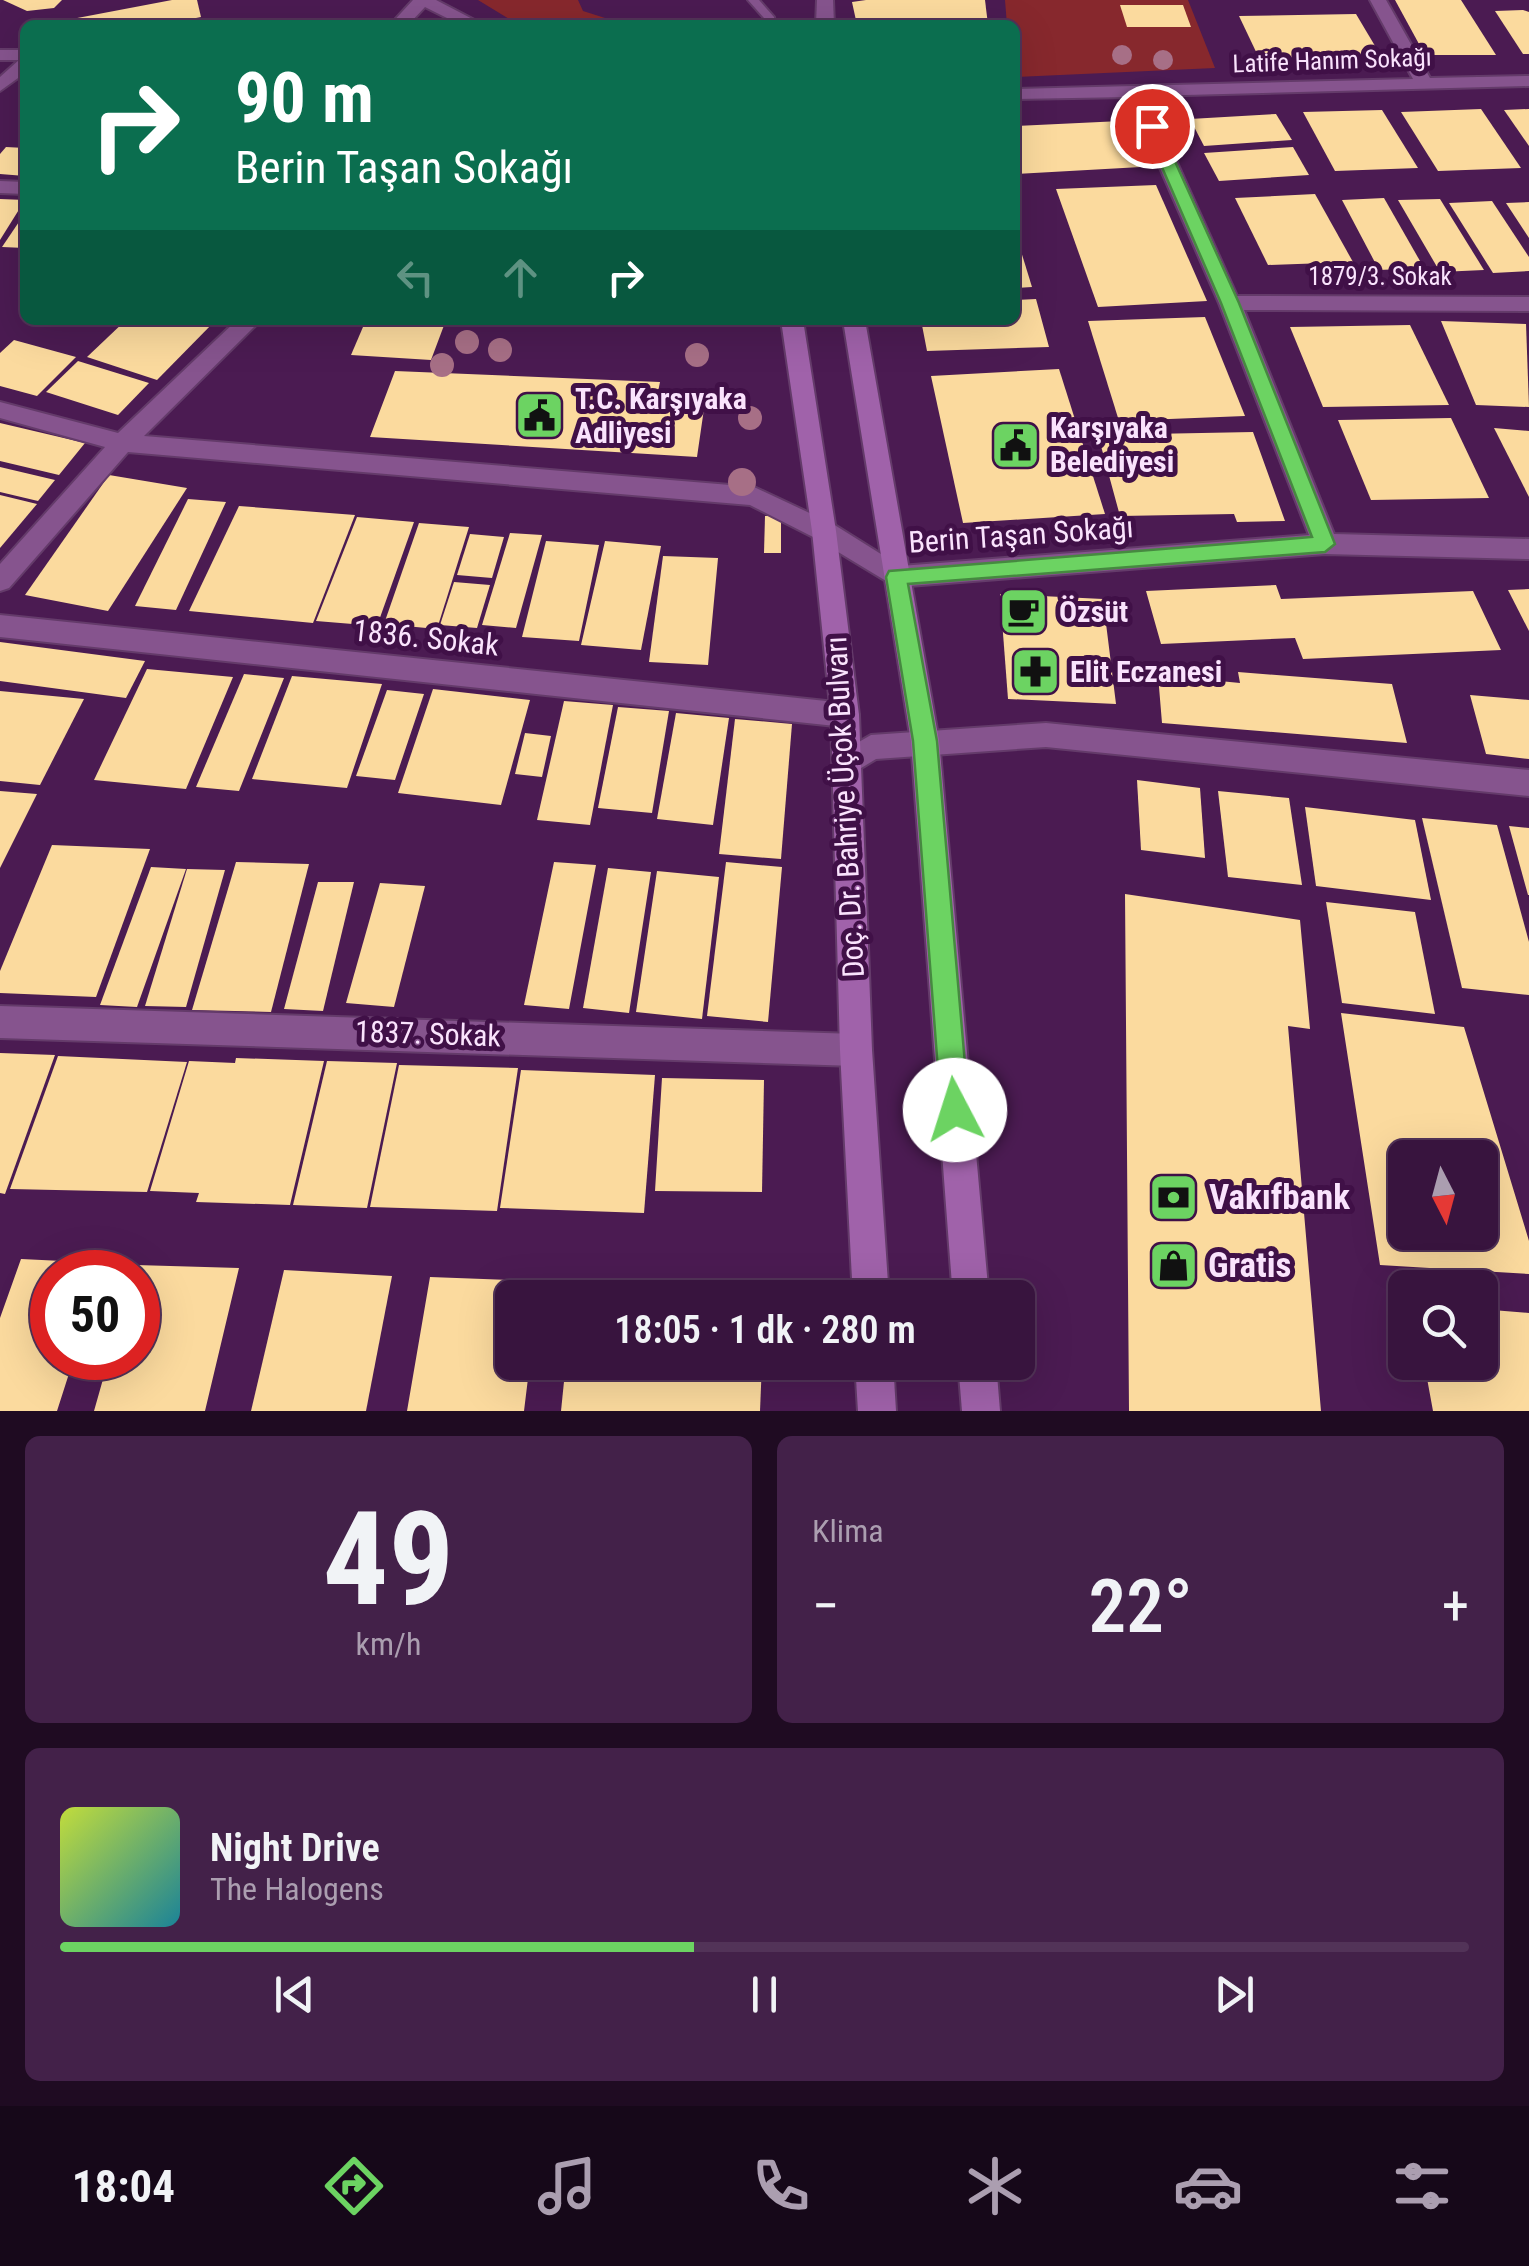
<!DOCTYPE html>
<html lang="tr">
<meta charset="utf-8">
<style>
body{margin:0;font-family:"Roboto Condensed",sans-serif;background:#432149;color:#f1f3f6;height:100vh;display:flex;flex-direction:column;font-size:38px;white-space:nowrap}
*{box-sizing:border-box;margin:0}
p{font-size:32px;color:#ab9eb0}
.icon{flex:none;width:55px;height:55px;fill:none;stroke:currentColor;stroke-width:2;stroke-linecap:round;stroke-linejoin:round}
.map{position:relative;height:1411px;overflow:hidden}
.panel{display:flex;flex-direction:column;gap:25px;padding:25px;background:#1f0b22;flex:1}
.panel>*{flex:none}
.top-card{position:absolute;left:20px;top:20px;width:1000px;height:305px;border-radius:15px;box-shadow:0 10px 40px #0002,0 0 0 2px #523358;background:#0b6e4f;color:#fff;overflow:hidden}
.needle{width:65px;rotate:174deg}
.fabs{position:absolute;left:1388px;top:1140px;display:grid;gap:20px}
.fabs a{display:grid;place-items:center;width:110px;height:110px;border-radius:15px;background:#38143e;box-shadow:0 10px 40px #0002,0 0 0 2px #523358;font-size:50px}
.speed{position:absolute;left:30px;top:1250px;display:flex;gap:20px;font-size:50px;font-weight:700;text-align:center}
.speed>*{display:grid;place-content:center;width:130px;height:130px;border-radius:50%;background:#38143e;box-shadow:0 10px 40px #0002,0 0 0 2px #523358;line-height:1}
.speed .limit{border:15px solid #d22;background:#fff;color:#111}
.pin{position:absolute;display:grid;place-items:center;width:85px;height:85px;color:#fff;margin:-42px;border:5px solid #fff;border-radius:50%;box-shadow:0 2px 10px #0007}
.me{position:absolute;width:110px;margin:-55px;rotate:355deg;stroke-linejoin:round;filter:drop-shadow(0 0 8px #0008)}
.turn{display:flex;align-items:center;gap:35px;height:210px;padding:0 50px;font-size:45px}
.turn .icon{width:130px;height:130px;stroke-width:2.5}
.turn b{display:block;font-size:70px;line-height:85px}
.lanes{display:flex;align-items:center;height:95px;padding:0 50px;background:#0003;justify-content:center;gap:50px;direction:ltr}
.lanes .off{opacity:.35}
.big{font-size:75px;font-weight:600;line-height:1.1}
.panel .tile{flex:1;display:flex;flex-direction:column;justify-content:center;gap:15px;min-width:0;padding:0 35px;border-radius:15px;background:#432149}
.panel .dial{align-items:center;gap:0}
.dial b{font-size:130px;line-height:1}
.song{display:flex;align-items:center;gap:30px}
.cover{width:120px;height:120px;border-radius:15px;background:linear-gradient(135deg,hsl(70 70% 55%),hsl(190 70% 35%))}
.played{height:10px;border-radius:5px;background:linear-gradient(90deg,#6cd362 45%,#523358 45%)}
.keys{display:flex;justify-content:space-around;direction:ltr}
.heat{display:flex;justify-content:space-between;align-items:center;font-size:55px;direction:ltr}
.panel .tiles{flex:1;display:grid;gap:25px;grid-template-columns:1fr 1fr}
.tile:last-child{grid-column:span 2}
.trip{position:absolute;left:495px;top:1280px;width:540px;height:100px;border-radius:15px;background:#38143e;box-shadow:0 10px 40px #0002,0 0 0 2px #523358;font-weight:600;line-height:100px;text-align:center}
.tabs{display:flex;height:160px;justify-content:space-around;align-items:center;background:#160819;color:#ab9eb0}
.tabs .icon{width:70px;height:70px}
.tabs .active{color:#6cd362}
.tabs b{font-size:45px;color:#f1f3f6}
.map>svg:first-child{display:block}
</style>
<div class="map">
<svg width="1529" height="1411" viewBox="0 0 1529 1411">
<rect width="100%" height="100%" fill="#4b1b52"/>
<g fill="#87282d">
<path d="M 478,0 L 578,0 L 583,11 L 627,25 L 519,25 Z"/>
<path d="M 1005,0 L 1188,0 L 1215,68 L 1015,77 L 1015,25 L 1007,25 Z"/>
</g>
<g fill="#fbda9e" fill-rule="evenodd">
<path d="M 3,0 L 62,0 L 54,8 L 27,11 Z"/>
<path d="M 172,0 L 197,0 L 201,17 L 161,25 L 73,25 L 72,19 Z"/>
<path d="M 866,0 L 985,0 L 988,25 L 857,25 L 852,2 Z"/>
<path d="M 1395,0 L 1461,0 L 1496,55 L 1425,55 Z"/>
<path d="M 1120,5 L 1183,5 L 1191,27 L 1127,27 Z"/>
<path d="M 1523,10 L 1529,12 L 1529,54 L 1523,54 L 1495,11 Z"/>
<path d="M 1356,14 L 1381,56 L 1259,58 L 1239,16 Z"/>
<path d="M 1481,109 L 1521,168 L 1438,171 L 1401,112 Z"/>
<path d="M 1529,109 L 1529,146 L 1504,110 Z"/>
<path d="M 1382,110 L 1418,168 L 1335,171 L 1303,112 Z"/>
<path d="M 1276,114 L 1292,140 L 1204,146 L 1190,119 Z"/>
<path d="M 1121,121 L 1141,167 L 1015,174 L 1015,126 Z"/>
<path d="M 6,147 L 25,148 L 25,176 L 0,174 L 0,154 Z"/>
<path d="M 1293,147 L 1309,175 L 1219,181 L 1204,153 Z"/>
<path d="M 1156,185 L 1207,301 L 1098,307 L 1056,189 Z"/>
<path d="M 1315,194 L 1353,262 L 1268,265 L 1235,198 Z"/>
<path d="M 1384,198 L 1424,268 L 1379,270 L 1342,200 Z"/>
<path d="M 0,199 L 25,200 L 0,240 Z"/>
<path d="M 1440,199 L 1484,270 L 1440,272 L 1398,200 Z"/>
<path d="M 1492,201 L 1529,257 L 1529,271 L 1493,273 L 1449,203 Z"/>
<path d="M 1529,202 L 1529,238 L 1506,203 Z"/>
<path d="M 25,213 L 25,248 L 2,247 Z"/>
<path d="M 1016,235 L 1032,287 L 1015,288 Z"/>
<path d="M 1036,299 L 1049,347 L 927,351 L 921,320 L 1015,320 L 1015,300 Z"/>
<path d="M 1205,317 L 1245,416 L 1119,421 L 1088,321 Z"/>
<path d="M 126,320 L 216,320 L 157,380 L 87,357 Z"/>
<path d="M 366,320 L 446,320 L 431,360 L 351,355 Z"/>
<path d="M 1441,321 L 1526,324 L 1529,407 L 1476,405 Z"/>
<path d="M 1410,325 L 1449,405 L 1323,407 L 1290,327 Z"/>
<path d="M 14,340 L 76,357 L 37,396 L 0,386 L 0,353 Z"/>
<path d="M 78,361 L 149,383 L 118,415 L 46,392 Z"/>
<path d="M 1059,369 L 1105,514 L 963,523 L 931,376 Z"/>
<path d="M 395,371 L 660,382 L 658,392 L 706,395 L 697,457 L 370,437 Z"/>
<path d="M 1451,418 L 1489,498 L 1371,500 L 1338,420 Z"/>
<path d="M 0,423 L 85,443 L 59,475 L 0,461 Z"/>
<path d="M 1494,428 L 1529,431 L 1529,497 Z"/>
<path d="M 1253,432 L 1285,521 L 1237,522 L 1234,514 L 1120,516 L 1098,435 Z"/>
<path d="M 0,467 L 55,480 L 38,501 L 0,492 Z"/>
<path d="M 109,475 L 187,488 L 108,611 L 25,595 Z"/>
<path d="M 0,495 L 37,504 L 0,548 Z"/>
<path d="M 188,499 L 226,502 L 176,610 L 135,606 Z"/>
<path d="M 239,506 L 355,515 L 313,623 L 189,611 Z"/>
<path d="M 765,516 L 781,516 L 781,553 L 764,553 Z"/>
<path d="M 357,517 L 414,522 L 377,626 L 316,621 Z"/>
<path d="M 419,523 L 469,527 L 437,629 L 384,624 Z"/>
<path d="M 510,533 L 542,535 L 516,628 L 482,625 Z"/>
<path d="M 470,534 L 504,537 L 492,578 L 457,575 Z"/>
<path d="M 546,541 L 599,545 L 579,641 L 522,637 Z"/>
<path d="M 605,541 L 661,546 L 641,650 L 581,645 Z"/>
<path d="M 663,556 L 718,558 L 708,665 L 649,662 Z"/>
<path d="M 454,582 L 490,585 L 477,628 L 440,625 Z"/>
<path d="M 1276,585 L 1281,599 L 1473,591 L 1501,650 L 1303,659 L 1295,638 L 1161,644 L 1146,591 Z"/>
<path d="M 1529,589 L 1529,631 L 1508,590 Z"/>
<path d="M 1000,594 L 1103,599 L 1116,704 L 1008,699 Z"/>
<path d="M 0,642 L 145,661 L 126,698 L 0,681 Z"/>
<path d="M 147,669 L 233,677 L 186,789 L 94,780 Z"/>
<path d="M 1238,672 L 1392,684 L 1407,743 L 1162,723 L 1158,675 L 1240,683 Z"/>
<path d="M 244,674 L 284,678 L 239,791 L 196,787 Z"/>
<path d="M 292,676 L 382,684 L 347,788 L 252,779 Z"/>
<path d="M 433,689 L 530,700 L 501,805 L 398,793 Z"/>
<path d="M 387,690 L 424,694 L 395,780 L 356,776 Z"/>
<path d="M 0,691 L 84,699 L 40,785 L 0,781 Z"/>
<path d="M 1470,695 L 1529,700 L 1529,759 L 1486,754 Z"/>
<path d="M 564,701 L 613,705 L 590,825 L 537,820 Z"/>
<path d="M 618,707 L 669,711 L 652,813 L 598,808 Z"/>
<path d="M 676,713 L 729,718 L 713,825 L 657,819 Z"/>
<path d="M 735,719 L 792,724 L 781,859 L 719,854 Z"/>
<path d="M 525,733 L 551,736 L 542,777 L 515,774 Z"/>
<path d="M 1137,780 L 1200,788 L 1205,858 L 1141,850 Z"/>
<path d="M 0,791 L 37,794 L 0,868 Z"/>
<path d="M 1218,791 L 1289,798 L 1302,885 L 1228,877 Z"/>
<path d="M 1305,807 L 1415,820 L 1431,900 L 1316,886 Z"/>
<path d="M 1422,818 L 1497,825 L 1529,942 L 1529,995 L 1462,988 Z"/>
<path d="M 1509,826 L 1529,828 L 1529,895 L 1528,895 Z"/>
<path d="M 52,845 L 150,849 L 96,997 L 0,993 L 0,971 Z"/>
<path d="M 236,862 L 309,864 L 271,1012 L 192,1010 Z"/>
<path d="M 554,862 L 596,865 L 569,1009 L 524,1005 Z"/>
<path d="M 726,862 L 782,867 L 768,1022 L 707,1016 Z"/>
<path d="M 151,867 L 186,869 L 137,1007 L 100,1005 Z"/>
<path d="M 608,868 L 651,872 L 629,1013 L 583,1008 Z"/>
<path d="M 187,869 L 225,870 L 186,1007 L 145,1006 Z"/>
<path d="M 657,871 L 719,877 L 702,1019 L 636,1012 Z"/>
<path d="M 318,882 L 354,882 L 323,1011 L 284,1009 Z"/>
<path d="M 380,883 L 425,886 L 394,1007 L 346,1003 Z"/>
<path d="M 1125,894 L 1300,920 L 1310,1029 L 1288,1026 L 1321,1411 L 1129,1411 Z"/>
<path d="M 1326,902 L 1415,912 L 1435,1014 L 1342,1003 Z"/>
<path d="M 1341,1013 L 1464,1027 L 1529,1241 L 1529,1274 L 1380,1265 ZM 1405,1158 L 1480,1158 L 1480,1232 L 1405,1232 Z"/>
<path d="M 0,1053 L 55,1055 L 5,1194 L 0,1193 Z"/>
<path d="M 58,1056 L 187,1062 L 147,1192 L 10,1189 Z"/>
<path d="M 236,1058 L 324,1061 L 290,1205 L 196,1202 L 199,1193 L 150,1191 L 189,1061 L 235,1063 Z"/>
<path d="M 327,1061 L 397,1063 L 367,1208 L 293,1205 Z"/>
<path d="M 399,1065 L 518,1068 L 497,1211 L 370,1207 Z"/>
<path d="M 521,1070 L 655,1075 L 644,1213 L 500,1208 Z"/>
<path d="M 662,1078 L 764,1080 L 762,1192 L 655,1191 Z"/>
<path d="M 21,1259 L 104,1263 L 101,1272 L 52,1272 L 52,1358 L 74,1358 L 57,1411 L 0,1411 L 0,1318 Z"/>
<path d="M 136,1265 L 239,1268 L 205,1411 L 94,1411 L 109,1358 L 138,1358 Z"/>
<path d="M 284,1270 L 392,1276 L 366,1411 L 251,1411 Z"/>
<path d="M 430,1277 L 540,1281 L 538,1298 L 512,1298 L 512,1362 L 530,1362 L 524,1411 L 407,1411 Z"/>
<path d="M 574,1287 L 771,1294 L 771,1298 L 573,1298 Z"/>
<path d="M 1480,1309 L 1529,1313 L 1529,1411 L 1433,1411 L 1424,1362 L 1480,1362 Z"/>
<path d="M 566,1362 L 762,1362 L 760,1411 L 561,1411 Z"/>
</g>
<g fill="none" stroke-linecap="round" stroke-linejoin="round">
<defs>
<path id="service" d="M 748,0 L 759,0 L 774,17 L 775,25 L 765,25 L 764,18 Z"/>
<g id="minor">
<path d="M 413,0 L 436,0 L 484,25 L 461,25 L 425,7 L 408,25 L 390,25 Z"/>
<path d="M 817,0 L 833,0 L 834,25 L 816,25 Z"/>
<path d="M 1370,0 L 1386,0 L 1430,78 L 1529,76 L 1529,86 L 1147,96 L 1237,296 L 1529,297 L 1529,311 L 1244,310 L 1334,534 L 1529,539 L 1529,559 L 1325,554 L 896,587 L 815,538 L 750,505 L 128,452 L 9,588 L 0,591 L 0,564 L 105,447 L 0,418 L 0,402 L 118,433 L 237,320 L 261,320 L 144,436 L 754,487 L 833,524 L 900,566 L 1309,535 L 1219,303 L 1129,97 L 1015,99 L 1015,89 L 1413,79 Z"/>
<path d="M 0,50 L 25,50 L 25,73 L 0,91 L 0,77 L 19,60 L 0,60 Z"/>
<path d="M 0,181 L 25,182 L 25,194 L 0,193 Z"/>
<path d="M 0,615 L 845,703 L 855,706 L 859,715 L 855,724 L 845,727 L 0,637 Z"/>
<path d="M 1046,723 L 1529,770 L 1529,796 L 1046,747 L 876,759 L 848,776 L 838,772 L 834,763 L 838,754 L 871,735 Z"/>
<path d="M 0,1006 L 856,1034 L 868,1038 L 872,1050 L 868,1062 L 856,1066 L 0,1038 Z"/>
</g>
<g id="secondary">
<path d="M 781,320 L 803,320 L 836,531 L 859,715 L 872,1050 L 889,1298 L 853,1298 L 840,1050 L 831,715 L 812,531 Z"/>
<path d="M 843,320 L 865,320 L 939,741 L 989,1298 L 953,1298 L 911,741 Z"/>
<path d="M 855,1362 L 893,1362 L 896,1411 L 858,1411 Z"/>
<path d="M 958,1362 L 996,1362 L 1000,1411 L 962,1411 Z"/>
</g>
</defs>
<use href="#service" stroke="#643b6a" stroke-width="4"/>
<use href="#minor" stroke="#643b6a" stroke-width="4"/>
<use href="#secondary" stroke="#643b6a" stroke-width="4"/>
<use href="#service" fill="#86548e" fill-rule="evenodd"/>
<use href="#minor" fill="#86548e" fill-rule="evenodd"/>
<use href="#secondary" fill="#a062aa" fill-rule="evenodd"/>
</g>
<g fill="#a76f86">
<circle cx="1122" cy="55" r="10"/>
<circle cx="1163" cy="60" r="10"/>
<circle cx="467" cy="342" r="12"/>
<circle cx="500" cy="350" r="12"/>
<circle cx="697" cy="355" r="12"/>
<circle cx="442" cy="365" r="12"/>
<circle cx="750" cy="418" r="12"/>
<circle cx="742" cy="482" r="14"/>
</g>
<path fill="#6cd362" stroke="#468940" stroke-width="2.5" d="M 1152,122 L 1159,126 L 1239,303 L 1335,544 L 1325,552 L 908,584 L 937,741 L 969,1110 L 965,1120 L 955,1124 L 945,1120 L 941,1110 L 913,741 L 886,577 L 889,571 L 1312,537 L 1221,303 L 1144,126 Z"/>
<defs>
<symbol id="civic-square" viewBox="-11 -11 22 22"><rect x="-9" y="-9" width="18" height="18" rx="4" fill="#6cd362" stroke="#401047"/><path d="M-.6-6.5H3V-4.5H.6V-3L4-1V1h2V6H-6V1h2V-1L-.6-3ZM-1.2 2.5V6h2.4V2.5Z" fill="#111"/></symbol>
<symbol id="cafe-square" viewBox="-11 -11 22 22"><rect x="-9" y="-9" width="18" height="18" rx="4" fill="#6cd362" stroke="#401047"/><path d="M-5.5-4.5H6V0H3Q3 3.5 0 3.5H-2.5Q-5.5 3.5-5.5 0ZM3-3.2v2h1.7v-2ZM-6 4.5H4V6H-6Z" fill="#111"/></symbol>
<symbol id="pharmacy-square" viewBox="-11 -11 22 22"><rect x="-9" y="-9" width="18" height="18" rx="4" fill="#6cd362" stroke="#401047"/><path d="M-2-6h4v4h4v4h-4v4h-4v-4h-4v-4h4Z" fill="#111"/></symbol>
<symbol id="bank-square" viewBox="-11 -11 22 22"><rect x="-9" y="-9" width="18" height="18" rx="4" fill="#6cd362" stroke="#401047"/><path d="M-6-4H6V4H-6ZM0-2.3a2.3 2.3 0 1 0 0 4.6a2.3 2.3 0 1 0 0-4.6Z" fill="#111"/></symbol>
<symbol id="shop-square" viewBox="-11 -11 22 22"><rect x="-9" y="-9" width="18" height="18" rx="4" fill="#6cd362" stroke="#401047"/><path d="M-5-2.5h2.3a2.7 3.5 0 0 1 5.4 0H5L5.5 6h-11ZM-1.5-2.5h3a1.5 2.3 0 0 0-3 0Z" fill="#111"/></symbol>
</defs>
<g fill-rule="evenodd">
<use href="#civic-square" x="512" y="388" width="55" height="55"/>
<use href="#civic-square" x="988" y="418" width="55" height="55"/>
<use href="#cafe-square" x="996" y="584" width="55" height="55"/>
<use href="#pharmacy-square" x="1008" y="644" width="55" height="55"/>
<use href="#bank-square" x="1146" y="1170" width="55" height="55"/>
<use href="#shop-square" x="1146" y="1238" width="55" height="55"/>
</g>
<g text-anchor="middle" stroke-width="10" stroke-linejoin="round" paint-order="stroke">
<g font-size="25" fill="#fae3fd" stroke="#401047">
<text transform="translate(1332 60) rotate(-2)" y="9">Latife Hanım Sokağı</text>
<text x="1380" y="285">1879/3. Sokak</text>
</g>
<g font-size="30" font-weight="bold" fill="#fae3fd" stroke="#401047" text-anchor="start">
<text x="575" y="409">T.C. Karşıyaka<tspan x="575" dy="34">Adliyesi</tspan></text>
<text x="1050" y="438">Karşıyaka<tspan x="1050" dy="34">Belediyesi</tspan></text>
<text x="1059" y="622">Özsüt</text>
<text x="1070" y="682">Elit Eczanesi</text>
</g>
<g font-size="30" fill="#fae3fd" stroke="#401047">
<text transform="translate(1021 535) rotate(-4)" y="10">Berin Taşan Sokağı</text>
<text transform="translate(426 638) rotate(6)" y="10">1836. Sokak</text>
<text transform="translate(845 807) rotate(-93)" y="10">Doç. Dr. Bahriye Üçok Bulvarı</text>
<text transform="translate(428 1034) rotate(2)" y="10">1837. Sokak</text>
</g>
<g font-size="35" font-weight="bold" fill="#fae3fd" stroke="#401047" text-anchor="start">
<text x="1209" y="1209">Vakıfbank</text>
<text x="1208" y="1277">Gratis</text>
</g>
</g>
</svg>
<div class="fabs">
<a><svg class="needle" viewBox="-14 -14 28 28"><path d="M0-13l5 13h-10z" fill="#e53935"/><path d="M0 13l5-13h-10z" fill="#ab9eb0"/></svg></a>
<a><svg class="icon" aria-label="search" viewBox="0 0 24 24"><circle cx="10" cy="10" r="6"/><path d="M15 15l6 6"/></svg></a>
</div>
<div class="speed"><div class="limit">50</div></div>
<div class="pin" style="left:1152px;top:126px;background:#d93025"><svg class="icon" aria-label="arrive" viewBox="0 0 24 24"><path d="M6 21V4h12l-3 4 3 4H6"/></svg></div>
<svg class="me" style="left:955px;top:1110px" viewBox="-20 -20 40 40"><circle r="19" fill="#fff"/><path d="M0-13L10 11 0 6-10 11z" fill="#6cd362"/></svg>
<div class="trip">18:05 · 1 dk · 280 m</div>
<div class="top-card">
<div class="turn"><svg class="icon" aria-label="right" viewBox="0 0 24 24"><path d="M7 20v-9h11M14 6l5 5-5 5"/></svg><div><b>90 m</b>Berin Taşan Sokağı</div></div>
<div class="lanes"><svg class="icon off" aria-label="left" viewBox="0 0 24 24"><path d="M17 20v-9H6M10 6l-5 5 5 5"/></svg><svg class="icon off" aria-label="ahead" viewBox="0 0 24 24"><path d="M12 20V5M6 11l6-6 6 6"/></svg><svg class="icon" aria-label="right" viewBox="0 0 24 24"><path d="M7 20v-9h11M14 6l5 5-5 5"/></svg></div>
</div>
</div>
<section class="panel">
<div class="tiles">
<div class="tile dial"><b>49</b><p>km/h</p></div>
<div class="tile"><p>Klima</p>
<div class="heat"><a>−</a><b class="big">22°</b><a>+</a></div>
</div>
<div class="tile">
<div class="song"><i class="cover"></i><div><b>Night Drive</b><p>The Halogens</p></div></div>
<div class="played"></div>
<div class="keys"><svg class="icon" aria-label="previous" viewBox="0 0 24 24"><path d="M18 5L8 12l10 7zM5 5v14"/></svg><svg class="icon" aria-label="pause" viewBox="0 0 24 24"><path d="M8 5v14M16 5v14"/></svg><svg class="icon" aria-label="next" viewBox="0 0 24 24"><path d="M6 5l10 7-10 7zM19 5v14"/></svg></div>
</div>
</div>
</section>
<nav class="tabs">
<b>18:04</b>
<svg class="icon active" aria-label="directions" viewBox="0 0 24 24"><path d="M12 3l9 9-9 9-9-9zM9 14v-3h6M13 9l2 2-2 2"/></svg>
<svg class="icon" aria-label="music" viewBox="0 0 24 24"><path d="M9 18V5l10-2v13"/><circle cx="6" cy="18" r="3"/><circle cx="16" cy="16" r="3"/></svg>
<svg class="icon" aria-label="phone" viewBox="0 0 24 24"><path d="M5 4h4l2 5-3 2q2 4 5 5l2-3 5 2v4C11 20 4 13 5 4z"/></svg>
<svg class="icon" aria-label="climate" viewBox="0 0 24 24"><path d="M12 3v18M4 7l16 10M4 17L20 7"/></svg>
<svg class="icon" aria-label="car" viewBox="0 0 24 24"><path d="M5 17H2v-5l4-1 3-4h7l3 4 3 1v5h-3M9 17h6M6 11h13"/><circle cx="7" cy="17" r="2"/><circle cx="17" cy="17" r="2"/></svg>
<svg class="icon" aria-label="filters" viewBox="0 0 24 24"><path d="M4 7h16M4 17h16"/><circle cx="9" cy="7" r="2"/><circle cx="15" cy="17" r="2"/></svg>
</nav>
